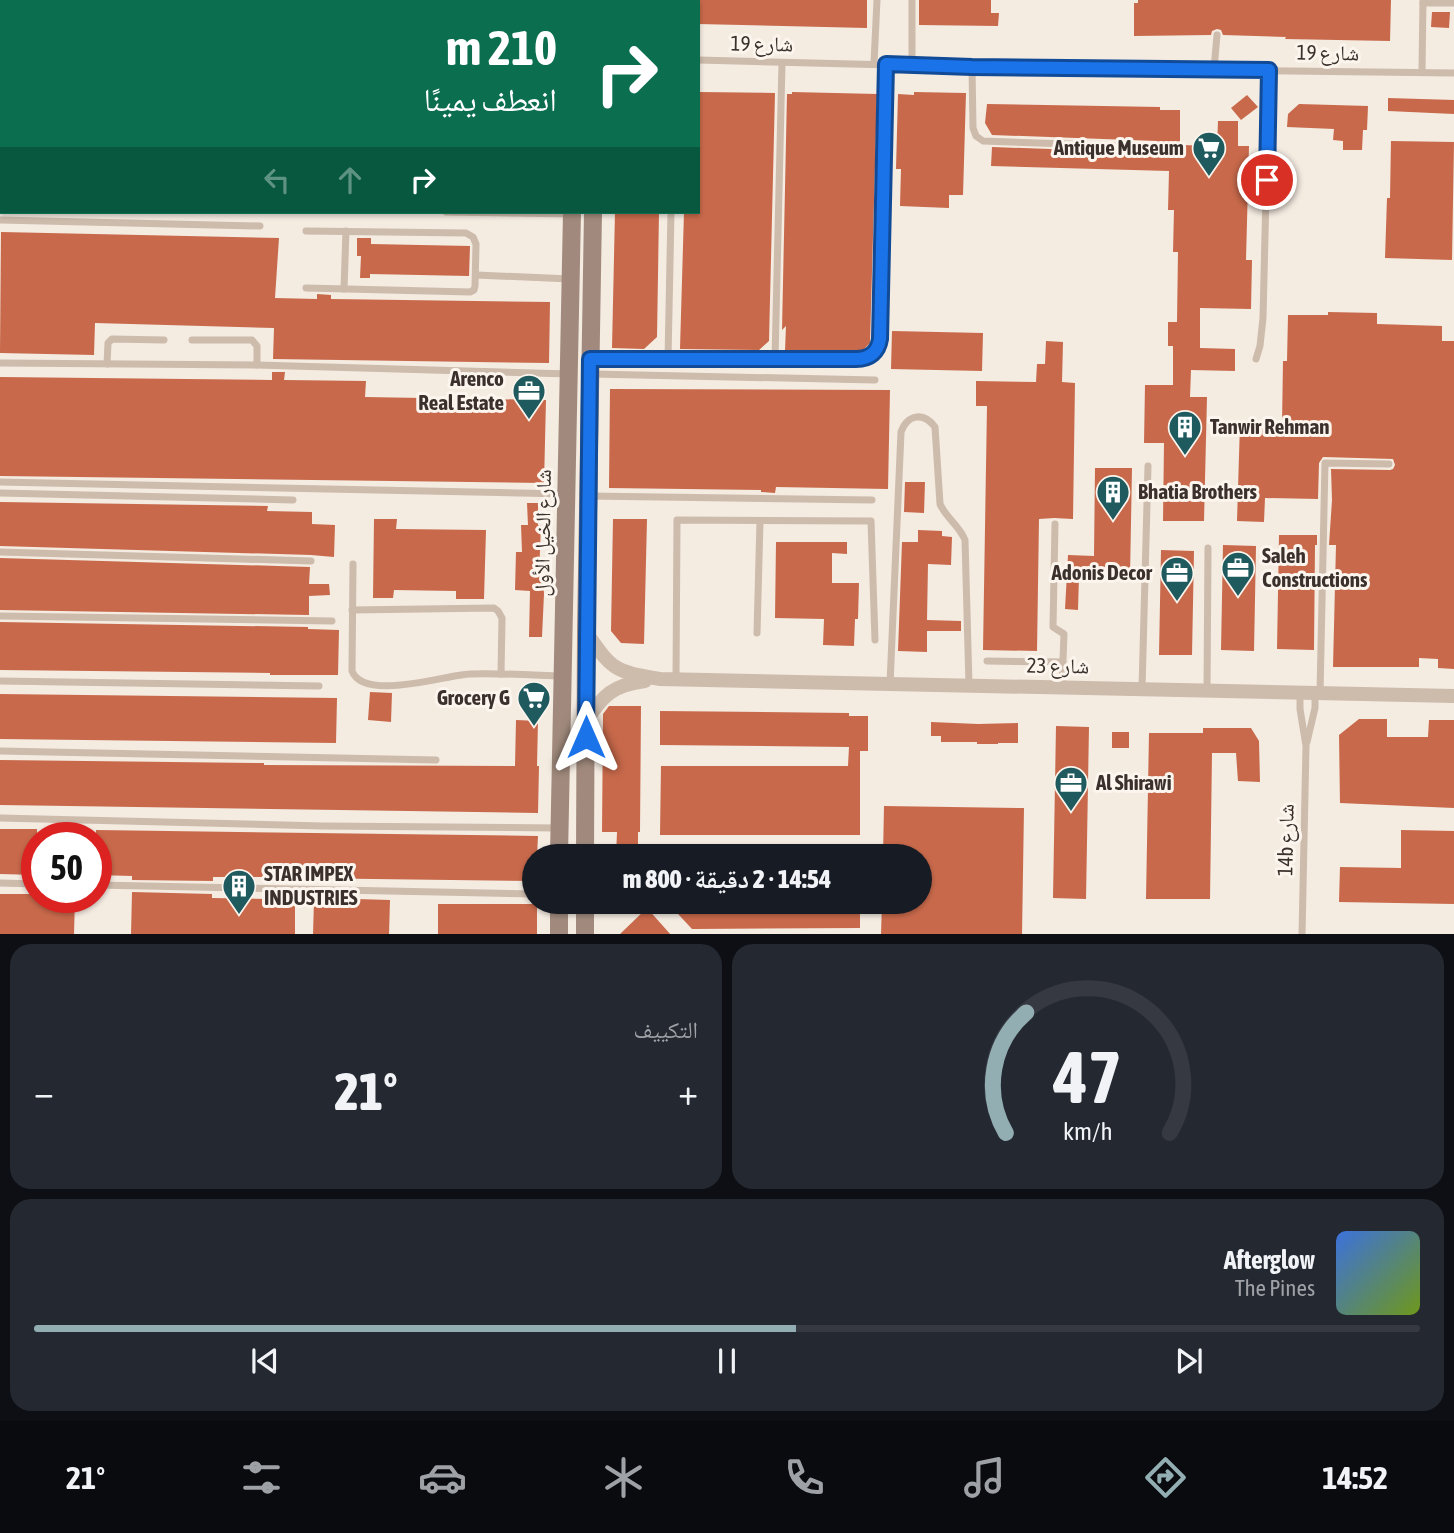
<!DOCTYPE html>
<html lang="ar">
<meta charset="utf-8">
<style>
body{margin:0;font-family:"Asap Condensed","Noto Naskh Arabic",sans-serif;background:#242831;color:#f1f3f6;direction:rtl;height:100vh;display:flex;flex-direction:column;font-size:26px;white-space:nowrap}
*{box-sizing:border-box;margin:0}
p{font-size:23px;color:#9ea1a6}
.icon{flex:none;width:38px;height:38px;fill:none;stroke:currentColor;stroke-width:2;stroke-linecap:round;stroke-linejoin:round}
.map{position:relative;height:934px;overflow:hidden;direction:ltr}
.sheet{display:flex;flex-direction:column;gap:10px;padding:10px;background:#0d0f14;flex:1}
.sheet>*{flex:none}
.hud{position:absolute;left:0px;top:0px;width:700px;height:214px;box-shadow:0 2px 5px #0004;direction:rtl;background:#0b6e4f;color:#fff;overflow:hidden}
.speed{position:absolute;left:21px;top:822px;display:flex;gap:14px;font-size:35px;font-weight:700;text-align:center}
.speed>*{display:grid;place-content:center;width:91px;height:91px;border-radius:50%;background:#171b24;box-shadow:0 2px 5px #0004;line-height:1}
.speed .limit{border:10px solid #d22;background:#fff;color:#111}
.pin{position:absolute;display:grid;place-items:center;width:60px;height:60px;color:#fff;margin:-30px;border:4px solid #fff;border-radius:50%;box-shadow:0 2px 7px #0007}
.me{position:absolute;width:77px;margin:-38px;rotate:0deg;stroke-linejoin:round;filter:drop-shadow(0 0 5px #0008)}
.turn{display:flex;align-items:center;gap:24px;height:147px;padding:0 28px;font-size:32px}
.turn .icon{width:91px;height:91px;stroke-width:2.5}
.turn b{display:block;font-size:49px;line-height:60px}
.lanes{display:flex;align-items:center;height:66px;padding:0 28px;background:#0003;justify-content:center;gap:35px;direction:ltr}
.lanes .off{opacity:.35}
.big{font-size:52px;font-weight:800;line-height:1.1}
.sheet .card{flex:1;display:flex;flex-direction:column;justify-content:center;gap:10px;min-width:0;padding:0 24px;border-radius:21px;background:#242831}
.sheet .dial{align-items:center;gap:0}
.dial svg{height:182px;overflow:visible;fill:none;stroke:#363941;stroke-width:7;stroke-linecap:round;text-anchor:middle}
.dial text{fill:#f1f3f6;stroke:none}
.song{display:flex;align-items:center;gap:21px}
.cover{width:84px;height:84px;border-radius:10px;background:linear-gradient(135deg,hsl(220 70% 55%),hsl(80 70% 35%))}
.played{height:7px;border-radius:4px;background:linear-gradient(90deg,#92aeb2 55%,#363941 55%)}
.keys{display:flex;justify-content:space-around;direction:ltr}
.heat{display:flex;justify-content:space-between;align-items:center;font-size:38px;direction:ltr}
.sheet .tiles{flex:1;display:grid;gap:10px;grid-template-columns:1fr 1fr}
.card:last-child{grid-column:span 2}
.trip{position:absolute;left:522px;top:844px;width:410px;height:70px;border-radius:35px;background:#171b24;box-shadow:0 2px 5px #0004;font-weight:800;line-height:70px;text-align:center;direction:rtl}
.tabs{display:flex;height:112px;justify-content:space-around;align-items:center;background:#090b0e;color:#9ea1a6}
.tabs .icon{width:49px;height:49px}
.tabs .on{color:#92aeb2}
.tabs b{font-size:32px;color:#f1f3f6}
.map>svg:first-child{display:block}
</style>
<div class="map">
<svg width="1454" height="935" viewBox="0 0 1454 935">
<rect width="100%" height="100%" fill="#f4ebe1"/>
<g fill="#c8694b">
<path d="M 698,0 L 867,0 L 867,28 L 698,24 Z"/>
<path d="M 919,0 L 991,0 L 991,13 L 999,13 L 998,26 L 919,25 Z"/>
<path d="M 1138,0 L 1391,0 L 1390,41 L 1285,39 L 1286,37 L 1223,35 L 1221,30 L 1217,29 L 1212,31 L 1211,35 L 1134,36 L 1134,3 L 1138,3 Z"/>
<path d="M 1432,12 L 1450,12 L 1449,28 L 1431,27 Z"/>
<path d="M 698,92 L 775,93 L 769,341 L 759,350 L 680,349 L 684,212 L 698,212 Z"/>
<path d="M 792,92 L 877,94 L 870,343 L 861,352 L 785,351 L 786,326 L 782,330 L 787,94 L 792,94 Z"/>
<path d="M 914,92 L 966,93 L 963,195 L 949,195 L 949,208 L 900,206 L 901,169 L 896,169 L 898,94 L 914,95 Z"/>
<path d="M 1247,95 L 1258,107 L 1241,120 L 1231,108 Z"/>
<path d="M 1388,98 L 1454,100 L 1454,114 L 1388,111 Z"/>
<path d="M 987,104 L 1160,107 L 1160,110 L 1180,110 L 1180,145 L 1217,146 L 1218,121 L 1238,121 L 1238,146 L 1249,146 L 1246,260 L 1252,260 L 1251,309 L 1200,308 L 1200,348 L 1235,349 L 1235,371 L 1191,370 L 1190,397 L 1207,397 L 1204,521 L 1163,521 L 1164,443 L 1144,443 L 1145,385 L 1173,385 L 1173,346 L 1168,346 L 1168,322 L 1177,322 L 1178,252 L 1173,252 L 1174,210 L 1168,210 L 1169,171 L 991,166 L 992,147 L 1157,153 L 1162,151 L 1163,145 L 1157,141 L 992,135 L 985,123 Z"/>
<path d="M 1299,104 L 1368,106 L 1367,130 L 1363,130 L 1362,150 L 1343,150 L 1343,141 L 1333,140 L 1334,129 L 1287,127 L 1288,114 Z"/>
<path d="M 1391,141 L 1454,142 L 1452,260 L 1385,258 L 1387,198 L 1390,198 Z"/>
<path d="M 615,212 L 659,212 L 657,337 L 644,349 L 612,348 Z"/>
<path d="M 1,232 L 279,238 L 275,298 L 317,299 L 317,294 L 331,295 L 331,299 L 550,302 L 549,363 L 273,359 L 274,328 L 95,323 L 94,355 L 0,353 Z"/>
<path d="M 357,238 L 371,238 L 371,244 L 470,246 L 469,276 L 370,274 L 370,278 L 360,278 L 361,256 L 357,256 Z"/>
<path d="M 1328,312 L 1377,313 L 1377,324 L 1442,326 L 1442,341 L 1454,341 L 1454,669 L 1438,668 L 1438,659 L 1419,658 L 1419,667 L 1333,667 L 1336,545 L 1329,545 L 1332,500 L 1331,469 L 1390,470 L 1393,469 L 1395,465 L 1393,459 L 1323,457 L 1319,463 L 1318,499 L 1265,498 L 1264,522 L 1237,521 L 1240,424 L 1282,425 L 1283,361 L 1287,361 L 1288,315 L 1328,315 Z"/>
<path d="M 892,331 L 983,333 L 982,371 L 891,369 Z"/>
<path d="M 1046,341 L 1063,342 L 1062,382 L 1075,383 L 1073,519 L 1054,518 L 1039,519 L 1037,651 L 983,650 L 987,406 L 976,406 L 976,381 L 1036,382 L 1037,364 L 1045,364 Z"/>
<path d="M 272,372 L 285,372 L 284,380 L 366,381 L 365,397 L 546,400 L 544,483 L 0,476 L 0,377 L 272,380 Z"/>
<path d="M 610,389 L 890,390 L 888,489 L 776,487 L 775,493 L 761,492 L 761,490 L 609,488 Z"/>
<path d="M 1095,468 L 1132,468 L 1130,576 L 1079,576 L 1078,610 L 1065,609 L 1068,555 L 1094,556 Z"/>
<path d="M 905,482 L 925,482 L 924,513 L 904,512 Z"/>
<path d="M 0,502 L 268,506 L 267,511 L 312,512 L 312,524 L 335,525 L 334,557 L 311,555 L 0,546 Z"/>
<path d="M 527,503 L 538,503 L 538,525 L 541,525 L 539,575 L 543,575 L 544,594 L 542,637 L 529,637 L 530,591 L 515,590 L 516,552 L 522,552 L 521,525 L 528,525 Z"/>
<path d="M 374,519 L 397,519 L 396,529 L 486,530 L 484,599 L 456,599 L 456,591 L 394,590 L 393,598 L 373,598 Z"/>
<path d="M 613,519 L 647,519 L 644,644 L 621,643 L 611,631 Z"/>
<path d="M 918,530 L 942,531 L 942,536 L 952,537 L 951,565 L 928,564 L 927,620 L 961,621 L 961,631 L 927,631 L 927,652 L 898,651 L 902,542 L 918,542 Z"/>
<path d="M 1279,535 L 1317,535 L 1317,545 L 1315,545 L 1314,650 L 1277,649 Z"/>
<path d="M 776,542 L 847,542 L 847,554 L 832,553 L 832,583 L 859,583 L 858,619 L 855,619 L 854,646 L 823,645 L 824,619 L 775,618 Z"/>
<path d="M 1223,545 L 1256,546 L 1254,651 L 1221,650 Z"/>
<path d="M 1161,550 L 1194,551 L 1192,655 L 1159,655 Z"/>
<path d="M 0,558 L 310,567 L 309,584 L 329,584 L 330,595 L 309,596 L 309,615 L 0,610 Z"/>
<path d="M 0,622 L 308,627 L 308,629 L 339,630 L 338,675 L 270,675 L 270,673 L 0,670 Z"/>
<path d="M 370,692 L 392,693 L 391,722 L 368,720 Z"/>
<path d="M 0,694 L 337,698 L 336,743 L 0,739 Z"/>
<path d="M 609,706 L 641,706 L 640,832 L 638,832 L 638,856 L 616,856 L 617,832 L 602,832 L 603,714 Z"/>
<path d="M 660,711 L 849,713 L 849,716 L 868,716 L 868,751 L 860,751 L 860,835 L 660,835 L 661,766 L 848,766 L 849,747 L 660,745 Z"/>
<path d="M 1359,719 L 1387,719 L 1387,737 L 1428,737 L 1429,720 L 1454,720 L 1454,808 L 1340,803 L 1339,735 Z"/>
<path d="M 516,720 L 538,721 L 537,766 L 539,766 L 538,813 L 0,805 L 0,760 L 264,763 L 264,765 L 515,766 Z"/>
<path d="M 931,722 L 978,724 L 1018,723 L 1018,743 L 998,743 L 998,744 L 977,744 L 977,742 L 941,742 L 941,736 L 931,736 Z"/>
<path d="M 1056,726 L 1089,727 L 1086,899 L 1053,898 Z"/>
<path d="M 1203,728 L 1251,728 L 1259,741 L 1260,782 L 1238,781 L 1236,753 L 1212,753 L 1210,899 L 1146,899 L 1149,733 L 1203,733 Z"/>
<rect x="1112" y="732" width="17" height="16"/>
<path d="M 884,806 L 1024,808 L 1022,935 L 881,935 L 882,901 L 919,901 L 919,856 L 883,856 Z"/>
<path d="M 0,829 L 37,829 L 37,875 L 0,874 Z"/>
<path d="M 96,830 L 538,836 L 537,856 L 534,856 L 534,881 L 296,878 L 296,883 L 269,882 L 270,878 L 266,877 L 213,877 L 213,881 L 132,880 L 132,876 L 96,875 Z"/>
<path d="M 1401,830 L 1454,831 L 1454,904 L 1339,902 L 1340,867 L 1401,868 Z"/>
<path d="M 132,892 L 212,894 L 212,898 L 269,899 L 269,895 L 295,895 L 295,935 L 131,935 Z"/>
<path d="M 0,894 L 37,894 L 37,898 L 75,898 L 74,935 L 0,935 Z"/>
<path d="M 356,899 L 390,900 L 389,935 L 313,935 L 314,900 Z"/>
<path d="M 666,901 L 860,901 L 860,928 L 692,929 Z"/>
<path d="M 438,904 L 537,904 L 537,935 L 438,934 Z"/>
<path d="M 647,908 L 671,935 L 619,935 Z"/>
</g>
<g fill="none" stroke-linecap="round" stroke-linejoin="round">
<g stroke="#cdbbac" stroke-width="7">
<path d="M 912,0 L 912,65"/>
<path d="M 180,2 L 180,0"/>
<path d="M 638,2 L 639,0"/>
<path d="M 1423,3 L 1454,3"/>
<path d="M 698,60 L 972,67 L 1454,73"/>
<path d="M 874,63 L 877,0"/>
<path d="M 972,67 L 973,128 L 976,136 L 983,141 L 1157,147"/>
<path d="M 1214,69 L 1217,35"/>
<path d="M 1422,72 L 1423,0"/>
<path d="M 446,212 L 571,214"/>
<path d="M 0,220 L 260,226"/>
<path d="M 476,275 L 570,279"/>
<path d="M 306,288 L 470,292 L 474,290 L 475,286 L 476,244 L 473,237 L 466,233 L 306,231"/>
<path d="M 344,289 L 346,231"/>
<path d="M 192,340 L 252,340 L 257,346 L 257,365"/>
<path d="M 591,359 L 856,360 C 870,359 878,352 881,339 L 886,64"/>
<path d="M 668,359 L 671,212"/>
<path d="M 775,359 L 782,63"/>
<path d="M 1256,359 L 1260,346 L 1263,318 L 1269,70"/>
<path d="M 0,363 L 257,365 L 569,374"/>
<path d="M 107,364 L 108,343 L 112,339 L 164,340"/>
<path d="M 592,374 L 875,380"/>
<path d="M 0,482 L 566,494"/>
<path d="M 0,493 L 293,500"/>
<path d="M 589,496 L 872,500"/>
<path d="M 1055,524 L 1053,627 L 1064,634 L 1062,687"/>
<path d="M 0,552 L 311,561"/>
<path d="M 353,564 L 352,671 C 364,702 445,675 470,674 C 501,673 532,675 562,676"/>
<path d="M 352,610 L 494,608 L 498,611 L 502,618 L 501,674"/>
<path d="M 0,616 L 332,621"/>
<path d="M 757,633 L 760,521"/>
<path d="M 987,661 L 1062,662"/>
<path d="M 676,679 L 677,520 L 871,521 L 875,640"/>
<path d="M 0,681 L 319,686"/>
<path d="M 890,684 L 901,432 C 907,415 923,411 935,427 L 940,504 C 946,518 959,525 965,540 L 969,685"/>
<path d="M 1142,689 L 1148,466"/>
<path d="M 1207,690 L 1208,548"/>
<path d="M 1300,692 L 1300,709 L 1306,746 L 1302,935"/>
<path d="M 1320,693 L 1325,463 L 1389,464"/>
<path d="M 1307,742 L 1315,708 L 1315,692"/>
<path d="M 0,751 L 436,760"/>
<path d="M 0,818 L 322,826 L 559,828"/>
<path d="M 0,883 L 37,884"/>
<path d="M 96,885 L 534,894"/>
</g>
<g stroke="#cdbbac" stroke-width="14">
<path d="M 586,632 C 613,671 614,671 660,679 L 1454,696"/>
<path d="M 586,721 C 603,695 613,685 645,681"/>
</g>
<g stroke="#a18a7d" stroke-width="18">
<path d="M 577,2 L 577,0"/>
<path d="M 598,2 L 598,0"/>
<path d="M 559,856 L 572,212"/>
<path d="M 585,856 L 586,632 L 593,212"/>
<path d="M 559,901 L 559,935"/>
<path d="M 585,935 L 585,901"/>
</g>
</g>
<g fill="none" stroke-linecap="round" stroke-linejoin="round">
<defs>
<path id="route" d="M 586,737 L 590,359 L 856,359 C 870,359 878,352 880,339 L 886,64 L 972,67 L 1269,70 L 1267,180"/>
</defs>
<use href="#route" stroke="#114b97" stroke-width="18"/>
<use href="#route" stroke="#1a73e8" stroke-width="12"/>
</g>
<defs>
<symbol id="supermarket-pin" viewBox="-11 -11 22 30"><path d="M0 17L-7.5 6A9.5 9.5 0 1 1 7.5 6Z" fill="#1f5a5e" stroke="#fbf5ee"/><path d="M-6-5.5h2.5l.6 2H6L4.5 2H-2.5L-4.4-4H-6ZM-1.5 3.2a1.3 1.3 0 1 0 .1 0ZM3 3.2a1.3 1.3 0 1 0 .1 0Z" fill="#fff"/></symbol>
<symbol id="office-pin" viewBox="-11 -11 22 30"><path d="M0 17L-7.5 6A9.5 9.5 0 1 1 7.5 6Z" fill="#1f5a5e" stroke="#fbf5ee"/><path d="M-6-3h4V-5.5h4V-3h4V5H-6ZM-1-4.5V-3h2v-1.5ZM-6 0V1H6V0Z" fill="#fff"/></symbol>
<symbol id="building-pin" viewBox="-11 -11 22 30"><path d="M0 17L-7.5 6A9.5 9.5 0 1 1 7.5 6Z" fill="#1f5a5e" stroke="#fbf5ee"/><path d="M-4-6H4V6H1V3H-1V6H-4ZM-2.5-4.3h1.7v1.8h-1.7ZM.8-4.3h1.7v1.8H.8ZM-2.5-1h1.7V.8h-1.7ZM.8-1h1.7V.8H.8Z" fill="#fff"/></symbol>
</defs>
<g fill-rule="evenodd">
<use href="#supermarket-pin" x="1190" y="129" width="38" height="52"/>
<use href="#office-pin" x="510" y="372" width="38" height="52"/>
<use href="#building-pin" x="1166" y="408" width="38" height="52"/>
<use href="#building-pin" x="1094" y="473" width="38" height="52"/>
<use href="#office-pin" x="1219" y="549" width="38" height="52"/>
<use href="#office-pin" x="1158" y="554" width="38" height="52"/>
<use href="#supermarket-pin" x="515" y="679" width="38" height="52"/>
<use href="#office-pin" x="1052" y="764" width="38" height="52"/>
<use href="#building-pin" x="220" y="867" width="38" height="52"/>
</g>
<g text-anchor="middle" stroke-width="6" stroke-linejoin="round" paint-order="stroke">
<g font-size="21" fill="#3b302b" stroke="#fbf5ee">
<text transform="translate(762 44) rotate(1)" y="7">شارع 19</text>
<text transform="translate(1328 53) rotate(1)" y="7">شارع 19</text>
<text transform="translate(543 533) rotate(-89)" y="7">شارع الخيل الأول</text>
<text transform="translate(1058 666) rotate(1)" y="7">شارع 23</text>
<text transform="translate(1286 840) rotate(-89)" y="7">14b شارع</text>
</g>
<g font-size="21" font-weight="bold" fill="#3b302b" stroke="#fbf5ee" text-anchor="start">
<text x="1184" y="155" text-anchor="end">Antique Museum</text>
<text x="504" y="386" text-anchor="end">Arenco<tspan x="504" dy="24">Real Estate</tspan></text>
<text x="1210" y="434">Tanwir Rehman</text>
<text x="1138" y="499">Bhatia Brothers</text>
<text x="1262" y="563">Saleh<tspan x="1262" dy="24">Constructions</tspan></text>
<text x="1152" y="580" text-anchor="end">Adonis Decor</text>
<text x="510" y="705" text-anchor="end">Grocery G</text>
<text x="1096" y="790">Al Shirawi</text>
<text x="264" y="881">STAR IMPEX<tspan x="264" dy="24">INDUSTRIES</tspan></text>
</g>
</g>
</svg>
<div class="speed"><div class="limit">50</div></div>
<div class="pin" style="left:1267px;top:180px;background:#d93025"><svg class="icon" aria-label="arrive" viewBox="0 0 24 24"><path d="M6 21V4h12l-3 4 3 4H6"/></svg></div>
<svg class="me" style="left:586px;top:737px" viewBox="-20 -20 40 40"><path d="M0-17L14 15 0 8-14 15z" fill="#1a73e8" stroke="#fff" stroke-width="4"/></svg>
<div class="trip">14:54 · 2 دقيقة · 800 m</div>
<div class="hud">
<div class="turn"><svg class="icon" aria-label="right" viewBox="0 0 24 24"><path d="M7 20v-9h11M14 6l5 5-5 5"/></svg><div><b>210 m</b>انعطف يمينًا</div></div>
<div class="lanes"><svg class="icon off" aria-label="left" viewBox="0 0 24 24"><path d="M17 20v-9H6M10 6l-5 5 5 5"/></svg><svg class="icon off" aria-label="ahead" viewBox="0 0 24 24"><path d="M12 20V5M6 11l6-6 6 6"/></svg><svg class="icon" aria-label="right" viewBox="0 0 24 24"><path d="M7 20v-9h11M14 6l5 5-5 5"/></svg></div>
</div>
</div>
<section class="sheet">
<div class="tiles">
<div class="card dial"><svg viewBox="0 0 100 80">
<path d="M14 69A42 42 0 1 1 86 69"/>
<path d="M14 69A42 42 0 0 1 23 16" stroke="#92aeb2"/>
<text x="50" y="56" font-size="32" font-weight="700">47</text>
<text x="50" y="72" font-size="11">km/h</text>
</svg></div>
<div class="card"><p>التكييف</p>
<div class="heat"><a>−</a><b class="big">21°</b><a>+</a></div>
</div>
<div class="card">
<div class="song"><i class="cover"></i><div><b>Afterglow</b><p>The Pines</p></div></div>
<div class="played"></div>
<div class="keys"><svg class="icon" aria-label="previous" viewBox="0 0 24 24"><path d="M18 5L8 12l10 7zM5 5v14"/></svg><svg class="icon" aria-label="pause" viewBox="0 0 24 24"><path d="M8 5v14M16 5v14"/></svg><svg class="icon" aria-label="next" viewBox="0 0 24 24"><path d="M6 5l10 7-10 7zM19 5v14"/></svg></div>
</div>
</div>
</section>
<nav class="tabs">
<b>14:52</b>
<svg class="icon on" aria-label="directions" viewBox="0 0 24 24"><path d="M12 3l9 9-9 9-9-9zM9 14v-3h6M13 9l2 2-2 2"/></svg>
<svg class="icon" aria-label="music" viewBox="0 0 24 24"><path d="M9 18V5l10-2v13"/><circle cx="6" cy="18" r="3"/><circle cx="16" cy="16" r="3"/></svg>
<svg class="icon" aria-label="phone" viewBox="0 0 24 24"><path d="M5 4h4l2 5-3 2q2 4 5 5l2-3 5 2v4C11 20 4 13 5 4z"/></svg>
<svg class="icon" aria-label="climate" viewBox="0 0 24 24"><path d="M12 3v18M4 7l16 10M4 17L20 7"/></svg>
<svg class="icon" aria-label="car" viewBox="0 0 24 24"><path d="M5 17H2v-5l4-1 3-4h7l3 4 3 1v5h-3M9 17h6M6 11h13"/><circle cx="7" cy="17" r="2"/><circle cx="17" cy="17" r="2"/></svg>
<svg class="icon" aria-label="filters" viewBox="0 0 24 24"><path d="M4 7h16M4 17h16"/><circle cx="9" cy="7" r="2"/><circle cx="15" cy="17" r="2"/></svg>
<b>21°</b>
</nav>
